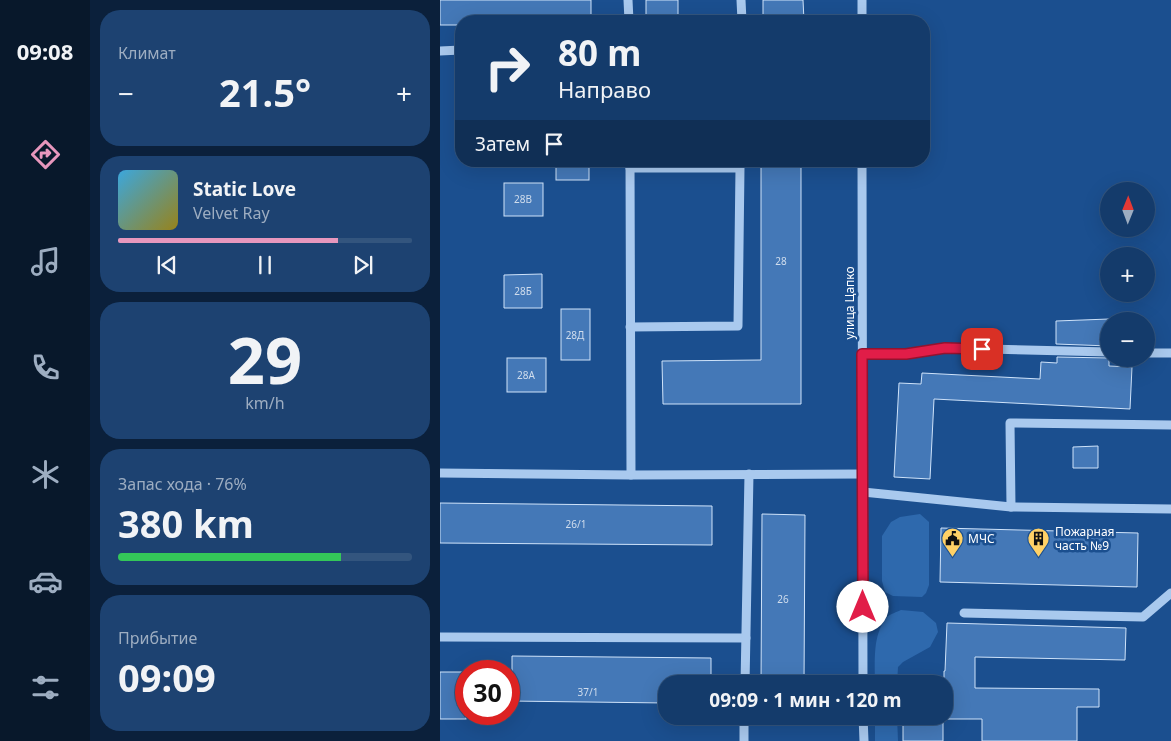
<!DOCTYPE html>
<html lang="ru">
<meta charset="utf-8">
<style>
body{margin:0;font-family:"Noto Sans",sans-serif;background:#1d4271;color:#f1f3f6;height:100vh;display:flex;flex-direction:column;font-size:19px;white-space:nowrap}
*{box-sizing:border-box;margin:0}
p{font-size:16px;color:#9dadc1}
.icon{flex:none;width:28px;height:28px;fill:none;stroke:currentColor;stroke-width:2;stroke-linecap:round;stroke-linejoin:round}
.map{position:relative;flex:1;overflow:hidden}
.drawer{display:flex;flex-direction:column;gap:10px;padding:10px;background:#0b203b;width:350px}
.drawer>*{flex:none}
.banner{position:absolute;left:15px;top:15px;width:475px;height:152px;border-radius:20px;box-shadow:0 5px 20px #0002,0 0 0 1px #33557e;background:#143b6b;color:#f1f3f6;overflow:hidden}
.needle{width:32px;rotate:1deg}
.fabs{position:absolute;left:660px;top:182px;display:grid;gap:10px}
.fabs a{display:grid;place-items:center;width:55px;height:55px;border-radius:50%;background:#143b6b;box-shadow:0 5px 20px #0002,0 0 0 1px #33557e;font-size:25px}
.speed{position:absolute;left:15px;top:660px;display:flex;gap:10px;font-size:25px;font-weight:700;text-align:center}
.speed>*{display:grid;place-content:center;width:65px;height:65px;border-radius:50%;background:#143b6b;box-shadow:0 5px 20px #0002,0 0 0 1px #33557e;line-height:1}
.speed .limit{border:8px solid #d22;background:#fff;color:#111}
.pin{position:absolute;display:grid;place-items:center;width:42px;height:42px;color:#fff;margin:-21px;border-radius:10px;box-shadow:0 2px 8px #0006}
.me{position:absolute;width:55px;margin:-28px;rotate:0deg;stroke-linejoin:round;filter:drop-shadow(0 0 4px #0008)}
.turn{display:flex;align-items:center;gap:18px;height:105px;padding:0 20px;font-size:22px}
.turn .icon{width:65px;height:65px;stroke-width:2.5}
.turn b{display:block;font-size:35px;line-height:42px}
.then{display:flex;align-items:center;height:48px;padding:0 20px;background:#0003;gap:10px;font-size:19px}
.big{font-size:38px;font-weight:700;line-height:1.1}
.drawer .card{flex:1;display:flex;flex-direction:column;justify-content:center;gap:8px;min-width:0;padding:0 18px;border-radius:20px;background:#1d4271}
.drawer .dial{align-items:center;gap:0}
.dial b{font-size:65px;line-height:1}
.song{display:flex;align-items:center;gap:15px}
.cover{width:60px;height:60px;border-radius:8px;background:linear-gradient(135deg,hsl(200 70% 55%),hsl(50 70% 35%))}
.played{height:5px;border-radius:2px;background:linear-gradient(90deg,#e797bd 75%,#33557e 75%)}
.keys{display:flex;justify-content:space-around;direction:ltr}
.heat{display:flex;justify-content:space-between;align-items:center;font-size:28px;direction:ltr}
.charge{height:8px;border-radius:4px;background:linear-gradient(90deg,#34c759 76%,#33557e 0)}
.trip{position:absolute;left:218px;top:675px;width:295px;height:50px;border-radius:20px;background:#143b6b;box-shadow:0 5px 20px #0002,0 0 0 1px #33557e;font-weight:700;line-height:50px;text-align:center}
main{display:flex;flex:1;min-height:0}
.tabs{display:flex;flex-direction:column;width:90px;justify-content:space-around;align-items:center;background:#08182b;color:#9dadc1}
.tabs .icon{width:35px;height:35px}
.tabs .on{color:#e797bd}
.tabs b{font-size:22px;color:#f1f3f6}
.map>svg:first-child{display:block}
</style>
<main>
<nav class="tabs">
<b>09:08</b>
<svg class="icon on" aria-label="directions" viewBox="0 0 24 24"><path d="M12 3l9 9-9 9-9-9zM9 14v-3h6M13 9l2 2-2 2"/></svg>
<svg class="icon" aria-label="music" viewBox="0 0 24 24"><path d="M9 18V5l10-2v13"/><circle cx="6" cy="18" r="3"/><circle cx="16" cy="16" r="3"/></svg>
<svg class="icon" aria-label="phone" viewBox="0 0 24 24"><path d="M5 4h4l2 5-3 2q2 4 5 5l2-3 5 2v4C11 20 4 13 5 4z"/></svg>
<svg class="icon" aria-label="climate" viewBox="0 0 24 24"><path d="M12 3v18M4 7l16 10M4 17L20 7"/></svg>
<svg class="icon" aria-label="car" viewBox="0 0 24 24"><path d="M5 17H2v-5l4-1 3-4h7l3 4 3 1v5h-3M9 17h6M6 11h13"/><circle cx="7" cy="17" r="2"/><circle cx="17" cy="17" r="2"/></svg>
<svg class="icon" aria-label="filters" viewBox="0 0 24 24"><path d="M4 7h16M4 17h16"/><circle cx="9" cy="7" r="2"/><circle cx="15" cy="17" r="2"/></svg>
</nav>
<section class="drawer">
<div class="card"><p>Климат</p>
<div class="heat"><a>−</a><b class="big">21.5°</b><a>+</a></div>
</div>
<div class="card">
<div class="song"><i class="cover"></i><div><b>Static Love</b><p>Velvet Ray</p></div></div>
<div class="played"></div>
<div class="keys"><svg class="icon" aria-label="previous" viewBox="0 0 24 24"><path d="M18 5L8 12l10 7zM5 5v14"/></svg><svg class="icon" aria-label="pause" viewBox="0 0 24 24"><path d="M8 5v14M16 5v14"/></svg><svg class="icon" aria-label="next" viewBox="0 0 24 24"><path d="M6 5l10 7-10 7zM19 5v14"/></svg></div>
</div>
<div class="card dial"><b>29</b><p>km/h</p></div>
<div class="card"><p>Запас хода · 76%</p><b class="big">380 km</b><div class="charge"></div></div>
<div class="card"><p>Прибытие</p><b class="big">09:09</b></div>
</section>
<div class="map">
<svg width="731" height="741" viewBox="0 0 731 741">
<rect width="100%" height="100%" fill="#1b4f8f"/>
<g fill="#2e69ad">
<path d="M 480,514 L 489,522 L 489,585 L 486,593 L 482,597 L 453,596 L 445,592 L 442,581 L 442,536 L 451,522 L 460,517 Z"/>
<path d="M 461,610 L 483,612 L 496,623 L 498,632 L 490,647 L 463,662 L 458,667 L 457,684 L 435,684 C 435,662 432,635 447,617 C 450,614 457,612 461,610 Z"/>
<path d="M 435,716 L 457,716 L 458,741 L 435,741 Z"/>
</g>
<g fill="#4478b7" stroke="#cfe3fa">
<path d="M 0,0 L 151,0 L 151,21 L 21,21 L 21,25 L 0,25 Z"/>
<rect x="206" y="0" width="32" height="21"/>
<path d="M 323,0 L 363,0 L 364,21 L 323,21 Z"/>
<rect x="116" y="161" width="33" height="19"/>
<path d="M 321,161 L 361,161 L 361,404 L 223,404 L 222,361 L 321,360 Z"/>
<rect x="64" y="183" width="39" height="33"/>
<path d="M 102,274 L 102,308 L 64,308 L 64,275 Z"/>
<rect x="121" y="309" width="29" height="51"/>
<path d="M 669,319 L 669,346 L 616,344 L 616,321 Z"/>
<path d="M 617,357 L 669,358 L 669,366 L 692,367 L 690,409 L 494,399 L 490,479 L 454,477 L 459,383 L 481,384 L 482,373 L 600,379 L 601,362 L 617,363 Z"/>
<rect x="67" y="358" width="39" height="34"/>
<path d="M 658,446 L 658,468 L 633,468 L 633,447 Z"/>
<path d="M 0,503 L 272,506 L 272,545 L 0,543 Z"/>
<path d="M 322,514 L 365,515 L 364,684 L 321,684 Z"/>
<path d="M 501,528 L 698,533 L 697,587 L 500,582 Z"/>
<path d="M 507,623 L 686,628 L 685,660 L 535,657 L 535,688 L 659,689 L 659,707 L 637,707 L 637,741 L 542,741 L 542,719 L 504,719 L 504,671 L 505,671 Z"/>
<path d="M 72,656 L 271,658 L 271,684 L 226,684 L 226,703 L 69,701 L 69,672 L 72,672 Z"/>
<rect x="0" y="672" width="26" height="47"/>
<rect x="463" y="716" width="40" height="25"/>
</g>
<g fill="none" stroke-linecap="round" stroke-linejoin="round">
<g stroke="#a9c9ee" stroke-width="9">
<path d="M 188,0 L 189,21"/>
<path d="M 301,0 L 302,21"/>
<path d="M 422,0 L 422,21"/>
<path d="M 0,51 L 21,50"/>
<path d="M 190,161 L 191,475 L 423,474"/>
<path d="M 422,161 L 423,684"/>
<path d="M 190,168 L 300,168 L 298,326 L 190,327"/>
<path d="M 706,353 L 731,353"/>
<path d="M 422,354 L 466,353 L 505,348 L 669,352"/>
<path d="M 0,473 L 191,475"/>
<path d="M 423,492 L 571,507 L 731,509"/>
<path d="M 571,507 L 570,423 L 731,425"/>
<path d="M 524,613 L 703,617 L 731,593"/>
<path d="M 0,637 L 306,638"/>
<path d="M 305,684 L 309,474"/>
<path d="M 423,716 L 424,741"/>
<path d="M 304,741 L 304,716"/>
</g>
</g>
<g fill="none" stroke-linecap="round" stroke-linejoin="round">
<defs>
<path id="route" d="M 423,607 L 422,354 L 466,354 L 505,348 L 542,349"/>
</defs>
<use href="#route" stroke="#92132f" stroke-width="12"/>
<use href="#route" stroke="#e11d48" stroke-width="9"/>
</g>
<defs>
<symbol id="civic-pin" viewBox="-11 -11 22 30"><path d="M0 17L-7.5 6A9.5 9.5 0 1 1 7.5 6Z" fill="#ffd166" stroke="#1b4f8f"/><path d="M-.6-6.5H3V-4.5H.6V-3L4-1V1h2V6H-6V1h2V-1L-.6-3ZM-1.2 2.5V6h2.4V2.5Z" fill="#111"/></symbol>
<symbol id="building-pin" viewBox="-11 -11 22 30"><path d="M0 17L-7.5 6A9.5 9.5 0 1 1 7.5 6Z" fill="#ffd166" stroke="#1b4f8f"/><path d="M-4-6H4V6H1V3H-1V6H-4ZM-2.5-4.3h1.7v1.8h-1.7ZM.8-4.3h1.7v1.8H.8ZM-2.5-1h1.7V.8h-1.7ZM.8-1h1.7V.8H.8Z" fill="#111"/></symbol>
</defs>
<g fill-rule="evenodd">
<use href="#civic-pin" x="500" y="526" width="25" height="34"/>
<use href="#building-pin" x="586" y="526" width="25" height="34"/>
</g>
<g text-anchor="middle" stroke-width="5" stroke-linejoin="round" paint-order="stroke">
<g font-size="10" fill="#d0dded">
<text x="83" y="203">28В</text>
<text x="341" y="265">28</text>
<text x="83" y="295">28Б</text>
<text x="135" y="339">28Д</text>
<text x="86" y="379">28А</text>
<text x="136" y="528">26/1</text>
<text x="343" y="603">26</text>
<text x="148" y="696">37/1</text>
</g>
<g font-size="12" fill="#fff" stroke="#1b4f8f">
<text transform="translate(410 303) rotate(-90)" y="4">улица Цапко</text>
</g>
<g font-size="12" fill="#fff" stroke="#1b4f8f" text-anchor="start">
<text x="615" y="536">Пожарная<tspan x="615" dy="14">часть №9</tspan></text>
<text x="528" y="543">МЧС</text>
</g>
</g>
</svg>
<div class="fabs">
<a><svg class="needle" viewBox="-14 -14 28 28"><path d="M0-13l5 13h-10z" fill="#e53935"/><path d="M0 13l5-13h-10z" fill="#9dadc1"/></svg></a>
<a>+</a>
<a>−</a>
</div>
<div class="speed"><div class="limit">30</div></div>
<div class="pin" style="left:542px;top:349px;background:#d93025"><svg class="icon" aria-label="arrive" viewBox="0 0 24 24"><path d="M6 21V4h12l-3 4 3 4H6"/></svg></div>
<svg class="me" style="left:423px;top:607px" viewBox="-20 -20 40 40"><circle r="19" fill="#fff"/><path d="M0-13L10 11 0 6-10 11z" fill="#e11d48"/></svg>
<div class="trip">09:09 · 1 мин · 120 m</div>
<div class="banner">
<div class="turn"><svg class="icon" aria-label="right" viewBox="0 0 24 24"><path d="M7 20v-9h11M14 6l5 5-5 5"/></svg><div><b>80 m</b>Направо</div></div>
<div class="then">Затем<svg class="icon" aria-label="arrive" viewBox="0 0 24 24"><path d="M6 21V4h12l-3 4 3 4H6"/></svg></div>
</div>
</div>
</main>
